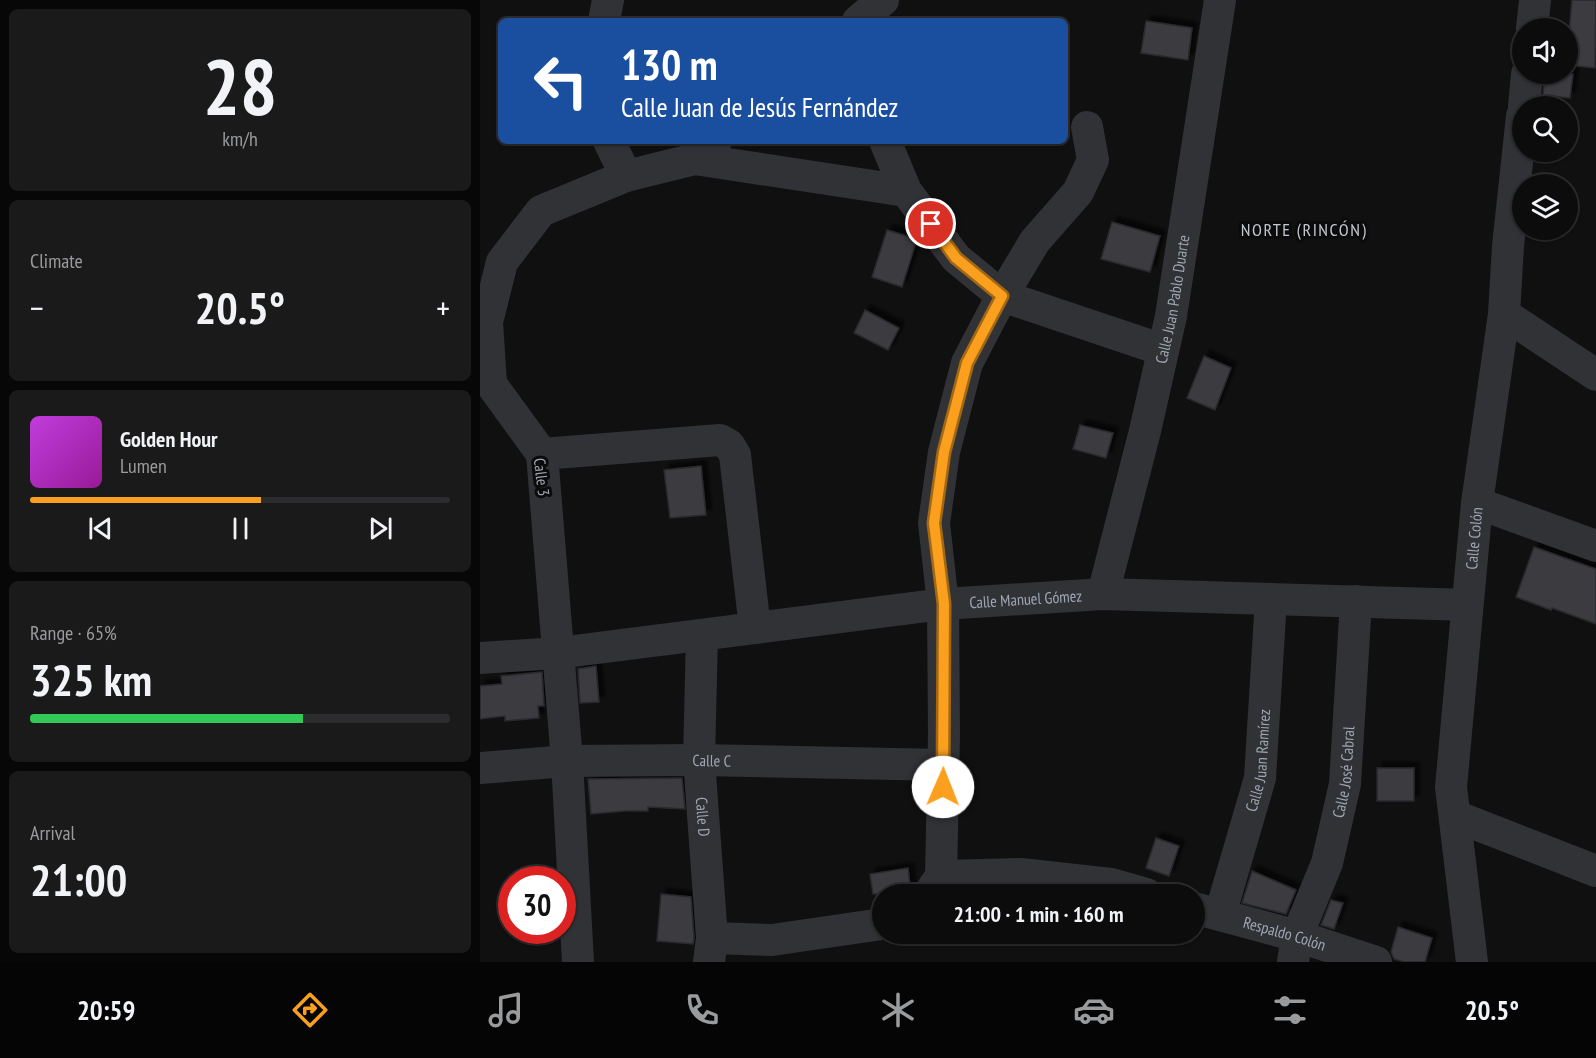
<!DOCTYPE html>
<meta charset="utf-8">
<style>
body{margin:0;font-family:"PT Sans Narrow",sans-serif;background:#1a1a1b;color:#f1f3f6;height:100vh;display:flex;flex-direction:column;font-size:22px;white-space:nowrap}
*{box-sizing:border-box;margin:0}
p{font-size:20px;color:#9a9b9d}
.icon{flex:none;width:33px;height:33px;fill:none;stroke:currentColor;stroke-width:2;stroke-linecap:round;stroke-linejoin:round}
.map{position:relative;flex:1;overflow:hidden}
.panel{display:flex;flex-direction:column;gap:9px;padding:9px;background:#070707;width:480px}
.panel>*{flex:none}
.guide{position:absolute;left:18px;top:18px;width:570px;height:126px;border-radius:9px;box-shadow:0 2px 4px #0004,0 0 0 2px #2c2c2e;background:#1a4fa0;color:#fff;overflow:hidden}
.tools{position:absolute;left:1032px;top:18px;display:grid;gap:12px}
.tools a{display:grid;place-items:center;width:66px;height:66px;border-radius:50%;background:#0c0c0d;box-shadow:0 2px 4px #0004,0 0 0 2px #2c2c2e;font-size:30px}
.speed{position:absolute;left:18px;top:866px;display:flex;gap:12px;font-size:30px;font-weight:700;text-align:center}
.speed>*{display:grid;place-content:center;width:78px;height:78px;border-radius:50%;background:#0c0c0d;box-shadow:0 2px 4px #0004,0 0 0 2px #2c2c2e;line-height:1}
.speed .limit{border:9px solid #d22;background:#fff;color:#111}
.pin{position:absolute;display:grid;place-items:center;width:51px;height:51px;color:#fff;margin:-26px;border:3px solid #fff;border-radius:50%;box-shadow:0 2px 6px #0007}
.me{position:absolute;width:66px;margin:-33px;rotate:1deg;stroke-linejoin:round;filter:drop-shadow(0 0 4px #0008)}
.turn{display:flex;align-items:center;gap:21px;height:126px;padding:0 24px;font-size:27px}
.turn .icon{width:78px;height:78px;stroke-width:2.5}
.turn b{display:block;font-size:42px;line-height:51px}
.big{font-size:45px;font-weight:700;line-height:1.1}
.panel .tile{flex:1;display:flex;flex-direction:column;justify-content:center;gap:9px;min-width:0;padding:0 21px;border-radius:9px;background:#1a1a1b}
.panel .dial{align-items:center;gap:0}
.dial b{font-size:78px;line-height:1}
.song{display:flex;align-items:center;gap:18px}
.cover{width:72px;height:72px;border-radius:9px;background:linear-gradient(135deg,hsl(290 70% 55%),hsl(300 70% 35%))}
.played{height:6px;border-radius:3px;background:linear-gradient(90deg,#fba01e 55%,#2c2c2e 55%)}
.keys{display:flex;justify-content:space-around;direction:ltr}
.heat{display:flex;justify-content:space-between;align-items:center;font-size:33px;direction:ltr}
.charge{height:9px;border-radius:4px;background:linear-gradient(90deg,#34c759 65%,#2c2c2e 0)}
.trip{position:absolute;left:392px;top:884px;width:333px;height:60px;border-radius:30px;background:#0c0c0d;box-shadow:0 2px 4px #0004,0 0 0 2px #2c2c2e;font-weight:700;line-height:60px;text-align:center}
.dock{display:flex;height:96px;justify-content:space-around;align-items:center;background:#050505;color:#9a9b9d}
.dock .icon{width:42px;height:42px}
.dock .active{color:#fba01e}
.dock b{font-size:27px;color:#f1f3f6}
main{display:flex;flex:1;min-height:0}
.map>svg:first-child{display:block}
</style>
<main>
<section class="panel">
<div class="tile dial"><b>28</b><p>km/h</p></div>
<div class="tile"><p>Climate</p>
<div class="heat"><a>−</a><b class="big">20.5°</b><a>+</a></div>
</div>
<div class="tile">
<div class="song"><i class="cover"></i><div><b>Golden Hour</b><p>Lumen</p></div></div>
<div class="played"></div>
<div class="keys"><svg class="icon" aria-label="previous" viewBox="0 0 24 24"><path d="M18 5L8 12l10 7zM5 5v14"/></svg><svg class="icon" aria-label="pause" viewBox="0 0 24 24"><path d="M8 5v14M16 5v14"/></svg><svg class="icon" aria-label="next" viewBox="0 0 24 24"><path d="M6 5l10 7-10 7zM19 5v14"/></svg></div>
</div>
<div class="tile"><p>Range · 65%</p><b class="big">325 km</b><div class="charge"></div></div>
<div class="tile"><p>Arrival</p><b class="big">21:00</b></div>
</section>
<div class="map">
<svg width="1116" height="962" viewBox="0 0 1116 962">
<defs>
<filter id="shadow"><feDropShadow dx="5.5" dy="-5.5" stdDeviation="1.5" flood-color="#0009"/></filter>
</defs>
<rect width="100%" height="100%" fill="#101011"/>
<g fill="#3a3b3f" stroke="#292a2d" stroke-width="1.5" filter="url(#shadow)">
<path d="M 1092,0 L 1116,0 L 1115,68 L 1088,65 L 1088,44 Z"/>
<path d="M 666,21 L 712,28 L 708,60 L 661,53 Z"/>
<path d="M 1065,74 L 1093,74 L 1090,98 L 1063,95 Z"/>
<path d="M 632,222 L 680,236 L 670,272 L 621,259 Z"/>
<path d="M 407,230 L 437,239 L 422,287 L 392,277 Z"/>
<path d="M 385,310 L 419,328 L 408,350 L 374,333 Z"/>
<path d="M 724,356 L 751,368 L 735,410 L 707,398 Z"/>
<path d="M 600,425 L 633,433 L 626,458 L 593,449 Z"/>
<path d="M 221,466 L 226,515 L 190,518 L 184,470 Z"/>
<path d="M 1054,547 L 1116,569 L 1116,624 L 1072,608 L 1071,610 L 1036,597 Z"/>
<path d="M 116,666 L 119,702 L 100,703 L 98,669 Z"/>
<path d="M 62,672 L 64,706 L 58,706 L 59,718 L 25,721 L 25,716 L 0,719 L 0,686 L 22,684 L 21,676 Z"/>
<rect x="897" y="768" width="37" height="33"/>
<path d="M 202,778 L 205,809 L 168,807 L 168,811 L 145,811 L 111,814 L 108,779 Z"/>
<path d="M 676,838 L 699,846 L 689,876 L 666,868 Z"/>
<path d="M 428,868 L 431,894 L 393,894 L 390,874 Z"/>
<path d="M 772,871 L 816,890 L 806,914 L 762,903 Z"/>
<path d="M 181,894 L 211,897 L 214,938 L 213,944 L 177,941 Z"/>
<path d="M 851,900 L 863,903 L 854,929 L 841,925 Z"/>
<path d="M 918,927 L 952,938 L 945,962 L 924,962 L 914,959 L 911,952 Z"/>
</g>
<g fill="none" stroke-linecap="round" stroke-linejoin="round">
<g stroke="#303236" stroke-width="32">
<path d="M 124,21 L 128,0"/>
<path d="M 378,21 L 403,0"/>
<path d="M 1052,28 L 1055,0"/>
<path d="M 1044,106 L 1047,74"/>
<path d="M 129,141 L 146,176"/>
<path d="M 405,141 L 426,191 L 476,258 L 522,296 L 683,350"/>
<path d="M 215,159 L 426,191"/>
<path d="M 1024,314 L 1116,375"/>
<path d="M 62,454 L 240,440 L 249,445 L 255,455 L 275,628"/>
<path d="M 997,503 L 1116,546"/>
<path id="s1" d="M 623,594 L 665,431 L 691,316 L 740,0"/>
<path id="s2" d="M 222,635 L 219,760 L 232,938 L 229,962"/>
<path id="s3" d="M 0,658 L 78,653 L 463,604 L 623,594 L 987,605"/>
<path id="s4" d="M 0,768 L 87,761 L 219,760 L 463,765"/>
<path d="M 975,816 L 1116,871"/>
<path d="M 461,876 L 541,874 L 631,884 L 666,894"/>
<path d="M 449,894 L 461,876 L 464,735 L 463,604 L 454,523 L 464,452 L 487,363 L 522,296 L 555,241 L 598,192 L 613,160 L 607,127"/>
<path id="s5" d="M 714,908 L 817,936 L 896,962"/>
<path id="s6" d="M 740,915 L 780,778 L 791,599"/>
<path d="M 232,938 L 292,940 L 402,924"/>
<path d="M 98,962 L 87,761 L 62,454 L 11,384 L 7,322 L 22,262 L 61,211 L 146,176 L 215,159 L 236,141"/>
<path id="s7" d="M 813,962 L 817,936 L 847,863 L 865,784 L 876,601"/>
<path id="s8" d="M 992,962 L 971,787 L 997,503 L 1024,314 L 1028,246 L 1042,116"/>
</g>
</g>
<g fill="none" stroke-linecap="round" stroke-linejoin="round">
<defs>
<path id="route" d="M 451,224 L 476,258 L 522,296 L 487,363 L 464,452 L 454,523 L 464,604 L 463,787"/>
</defs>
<use href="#route" stroke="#a36814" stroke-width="15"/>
<use href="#route" stroke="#fba01e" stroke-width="10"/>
</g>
<g text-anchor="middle" stroke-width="6" stroke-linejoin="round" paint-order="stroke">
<g font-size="16" fill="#a0a7b3" stroke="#0b0b0c">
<text dy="6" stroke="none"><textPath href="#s1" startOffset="303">Calle Juan Pablo Duarte</textPath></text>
<text transform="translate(62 477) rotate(83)" y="6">Calle 3</text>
<text dy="6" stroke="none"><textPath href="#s8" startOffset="426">Calle Colón</textPath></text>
<text dy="6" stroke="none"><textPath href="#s3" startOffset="549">Calle Manuel Gómez</textPath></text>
<text dy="6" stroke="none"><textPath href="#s6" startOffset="160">Calle Juan Ramírez</textPath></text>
<text dy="6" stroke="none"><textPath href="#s4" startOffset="232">Calle C</textPath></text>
<text dy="6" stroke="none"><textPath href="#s7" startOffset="198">Calle José Cabral</textPath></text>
<text dy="6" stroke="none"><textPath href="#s2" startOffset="182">Calle D</textPath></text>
<text dy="6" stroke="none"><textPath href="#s5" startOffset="94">Respaldo Colón</textPath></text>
</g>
<g font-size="18" letter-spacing="1.5" fill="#c1c6cf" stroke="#0b0b0c">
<text x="824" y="236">NORTE (RINCÓN)</text>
</g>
</g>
</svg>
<div class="tools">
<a><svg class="icon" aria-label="sound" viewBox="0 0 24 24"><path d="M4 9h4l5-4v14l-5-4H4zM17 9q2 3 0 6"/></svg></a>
<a><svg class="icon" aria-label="search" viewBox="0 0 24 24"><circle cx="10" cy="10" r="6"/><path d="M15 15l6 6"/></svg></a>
<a><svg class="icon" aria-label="layers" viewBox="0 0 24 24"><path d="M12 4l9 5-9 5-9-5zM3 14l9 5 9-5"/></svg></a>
</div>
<div class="speed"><div class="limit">30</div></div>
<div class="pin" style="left:451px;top:224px;background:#d93025"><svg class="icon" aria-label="arrive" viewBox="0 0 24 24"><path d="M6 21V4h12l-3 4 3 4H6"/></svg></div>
<svg class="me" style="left:463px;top:787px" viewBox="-20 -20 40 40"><circle r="19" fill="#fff"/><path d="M0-13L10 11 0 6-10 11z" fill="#fba01e"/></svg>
<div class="trip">21:00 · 1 min · 160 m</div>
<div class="guide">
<div class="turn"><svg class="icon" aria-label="left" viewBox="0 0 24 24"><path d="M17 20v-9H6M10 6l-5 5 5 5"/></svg><div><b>130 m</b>Calle Juan de Jesús Fernández</div></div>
</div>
</div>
</main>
<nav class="dock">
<b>20:59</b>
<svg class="icon active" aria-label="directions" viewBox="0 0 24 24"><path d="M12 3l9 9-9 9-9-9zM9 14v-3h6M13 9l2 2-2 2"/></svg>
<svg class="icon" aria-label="music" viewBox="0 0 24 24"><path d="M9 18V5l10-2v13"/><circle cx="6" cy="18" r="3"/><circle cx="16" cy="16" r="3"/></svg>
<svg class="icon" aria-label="phone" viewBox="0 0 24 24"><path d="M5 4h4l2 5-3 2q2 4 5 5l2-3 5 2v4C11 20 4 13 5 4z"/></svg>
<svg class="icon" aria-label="climate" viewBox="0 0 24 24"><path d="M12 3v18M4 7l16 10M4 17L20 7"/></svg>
<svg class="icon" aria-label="car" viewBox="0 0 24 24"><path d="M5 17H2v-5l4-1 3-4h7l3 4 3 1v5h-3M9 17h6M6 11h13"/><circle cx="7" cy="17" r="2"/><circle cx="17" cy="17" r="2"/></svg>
<svg class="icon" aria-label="filters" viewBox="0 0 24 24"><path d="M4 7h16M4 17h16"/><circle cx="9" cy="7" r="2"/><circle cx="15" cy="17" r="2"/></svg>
<b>20.5°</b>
</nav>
